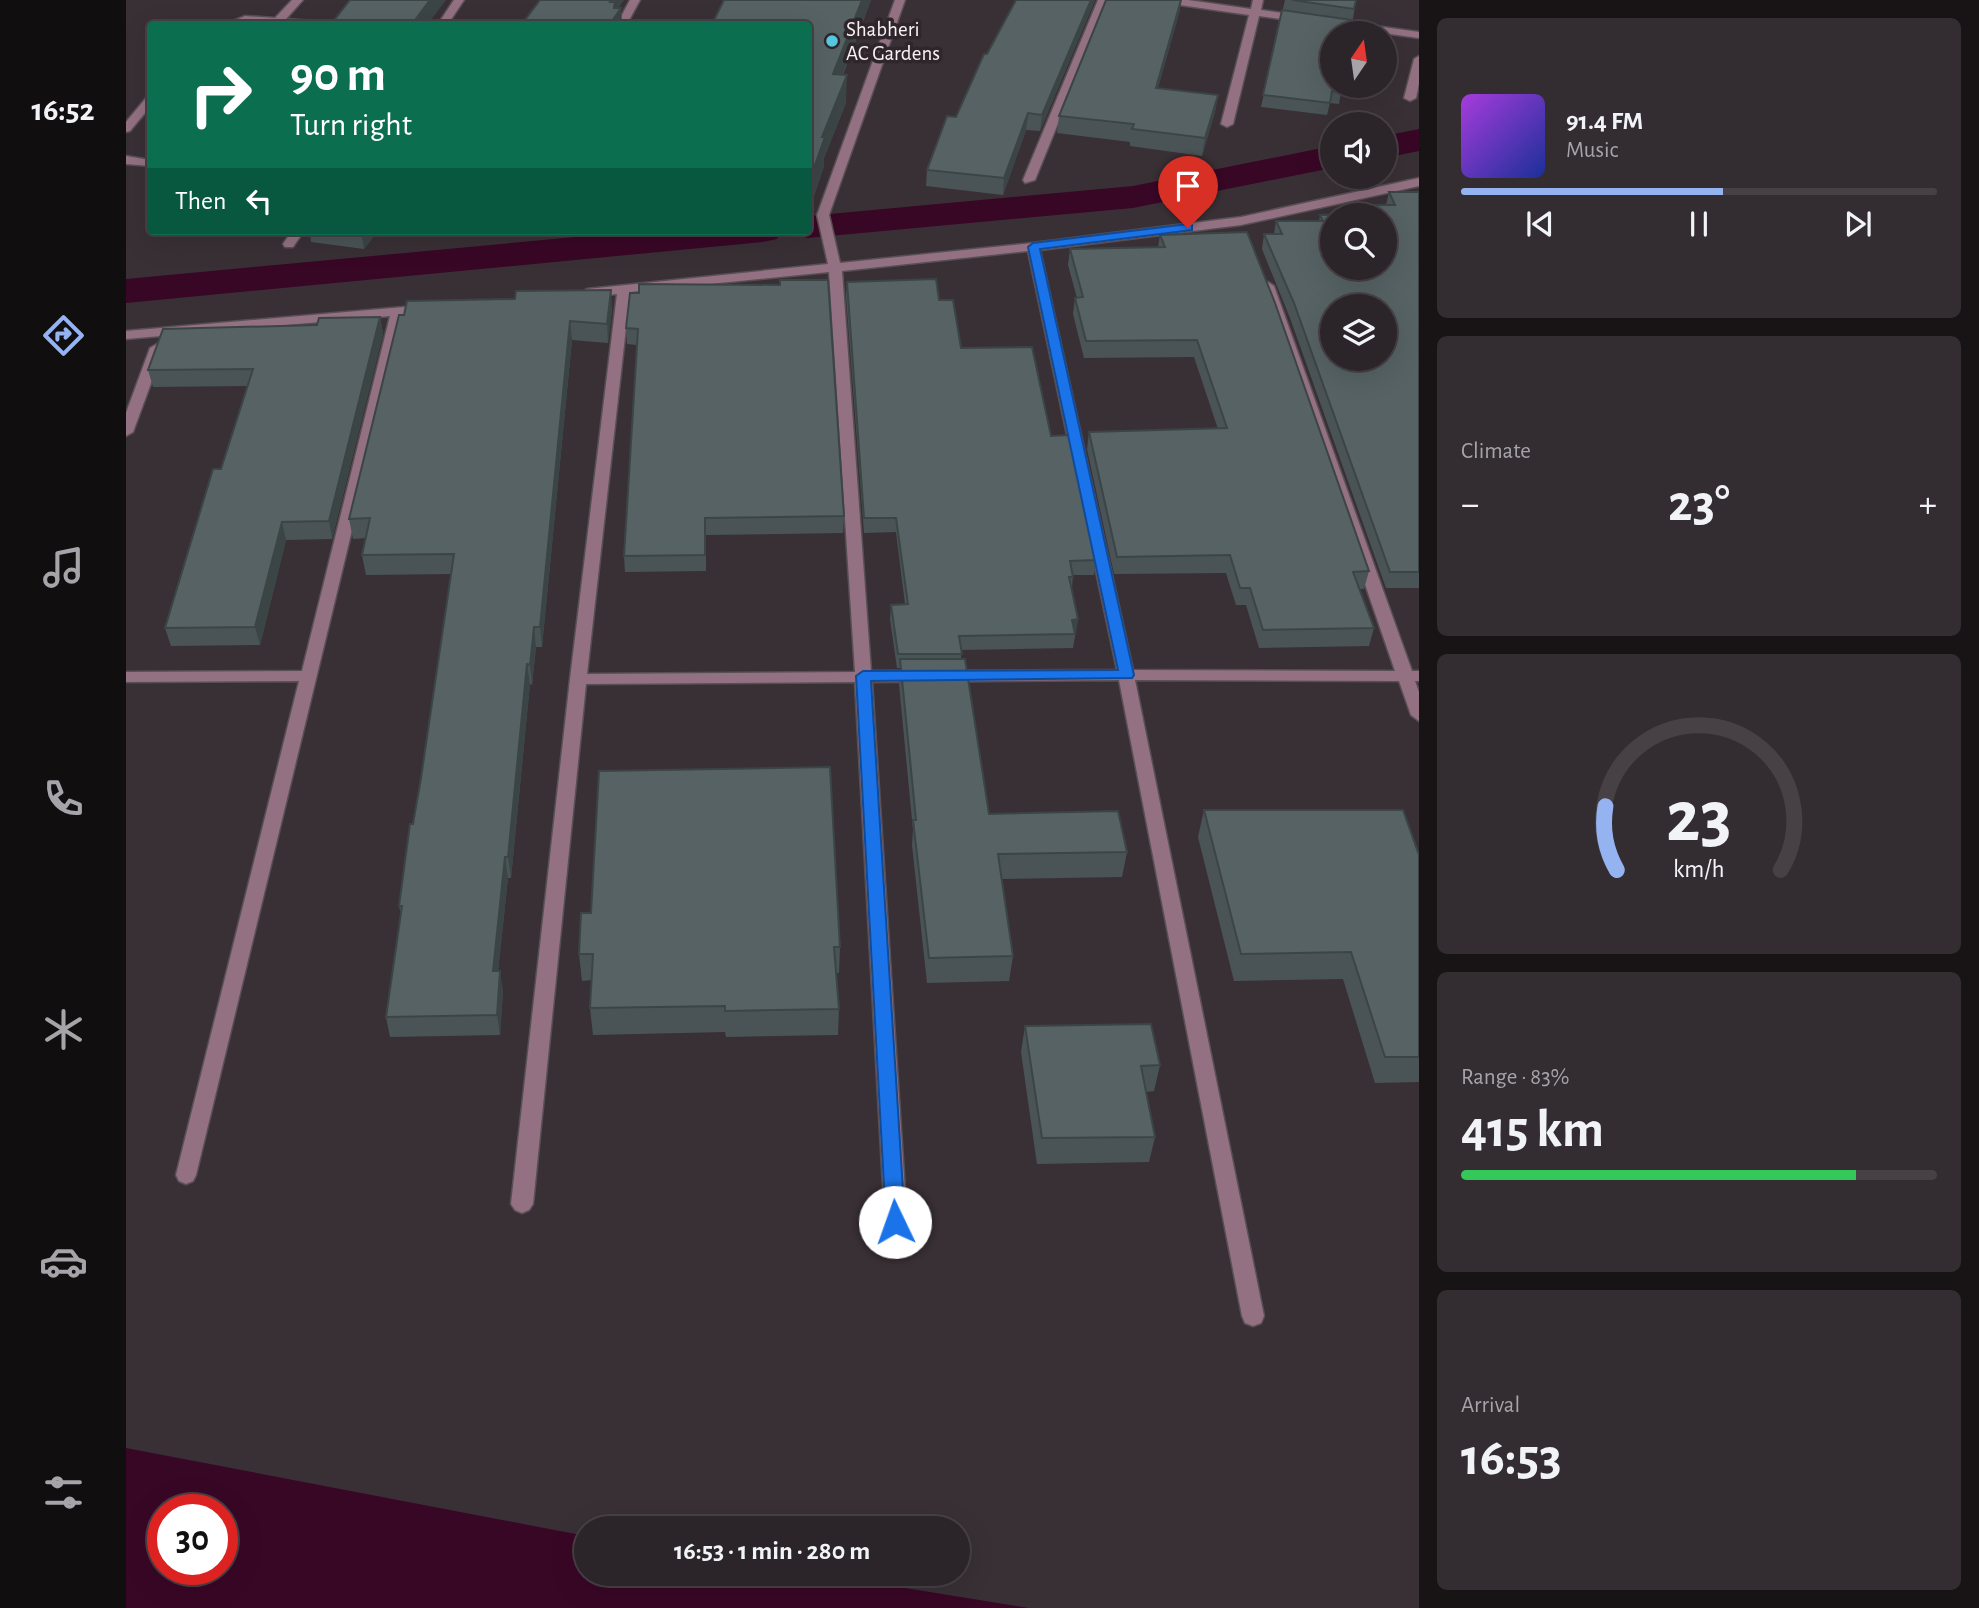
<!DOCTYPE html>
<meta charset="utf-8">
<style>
body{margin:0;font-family:"Alegreya Sans",sans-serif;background:#332c30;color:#f1f3f6;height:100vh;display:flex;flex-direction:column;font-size:26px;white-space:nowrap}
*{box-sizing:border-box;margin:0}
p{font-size:23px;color:#a6a4a8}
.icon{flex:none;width:38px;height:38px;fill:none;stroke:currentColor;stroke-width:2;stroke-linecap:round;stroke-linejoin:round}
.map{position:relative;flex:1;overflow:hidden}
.details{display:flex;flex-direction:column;gap:18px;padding:18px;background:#181416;width:560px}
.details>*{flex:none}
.top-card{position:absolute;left:21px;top:21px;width:665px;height:214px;border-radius:7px;box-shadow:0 7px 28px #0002,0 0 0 2px #474145;background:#0b6e4f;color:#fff;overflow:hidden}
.needle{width:46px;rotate:13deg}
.controls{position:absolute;left:1194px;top:21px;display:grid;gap:14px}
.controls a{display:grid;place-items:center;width:77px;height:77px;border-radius:50%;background:#2b2428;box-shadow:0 7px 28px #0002,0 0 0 2px #474145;font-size:35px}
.speed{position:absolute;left:21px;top:1494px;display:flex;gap:14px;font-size:35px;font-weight:700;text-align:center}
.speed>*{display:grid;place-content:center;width:91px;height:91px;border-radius:50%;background:#2b2428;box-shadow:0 7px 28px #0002,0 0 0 2px #474145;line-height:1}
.speed .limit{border:10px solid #d22;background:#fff;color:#111}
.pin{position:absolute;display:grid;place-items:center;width:60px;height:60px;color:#fff;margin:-72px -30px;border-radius:50% 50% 50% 0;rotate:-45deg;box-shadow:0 0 7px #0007}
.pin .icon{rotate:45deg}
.me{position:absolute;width:77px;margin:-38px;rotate:357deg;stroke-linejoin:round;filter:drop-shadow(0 0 5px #0008)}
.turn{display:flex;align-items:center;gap:24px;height:147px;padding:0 28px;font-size:32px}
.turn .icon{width:91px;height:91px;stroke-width:2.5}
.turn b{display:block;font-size:49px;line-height:60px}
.then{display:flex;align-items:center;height:66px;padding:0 28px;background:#0003;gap:14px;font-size:26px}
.big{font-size:52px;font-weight:700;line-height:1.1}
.details .card{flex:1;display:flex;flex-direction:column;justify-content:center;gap:10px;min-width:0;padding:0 24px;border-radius:10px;background:#332c30}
.details .dial{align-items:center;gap:0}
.dial svg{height:182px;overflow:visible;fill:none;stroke:#474145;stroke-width:7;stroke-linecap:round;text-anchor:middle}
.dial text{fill:#f1f3f6;stroke:none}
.song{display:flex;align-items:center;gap:21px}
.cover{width:84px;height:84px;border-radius:10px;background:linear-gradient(135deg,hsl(280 70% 55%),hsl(230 70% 35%))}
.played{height:7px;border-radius:4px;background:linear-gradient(90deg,#95b2f1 55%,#474145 55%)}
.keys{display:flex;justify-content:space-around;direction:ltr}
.heat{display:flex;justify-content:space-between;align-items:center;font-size:38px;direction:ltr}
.charge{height:10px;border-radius:5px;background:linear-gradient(90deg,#34c759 83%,#474145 0)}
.trip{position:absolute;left:448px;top:1516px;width:396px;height:70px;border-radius:35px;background:#2b2428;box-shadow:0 7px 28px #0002,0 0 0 2px #474145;font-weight:700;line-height:70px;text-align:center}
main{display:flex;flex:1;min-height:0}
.tabs{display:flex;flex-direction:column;width:126px;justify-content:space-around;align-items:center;background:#110e10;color:#a6a4a8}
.tabs .icon{width:49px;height:49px}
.tabs .on{color:#95b2f1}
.tabs b{font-size:32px;color:#f1f3f6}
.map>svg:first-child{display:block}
</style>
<main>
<nav class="tabs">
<b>16:52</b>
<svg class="icon on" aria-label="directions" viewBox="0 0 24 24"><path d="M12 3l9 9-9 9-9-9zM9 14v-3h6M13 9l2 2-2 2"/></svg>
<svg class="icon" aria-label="music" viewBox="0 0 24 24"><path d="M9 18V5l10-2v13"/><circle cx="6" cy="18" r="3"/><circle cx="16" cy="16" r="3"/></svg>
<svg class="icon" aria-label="phone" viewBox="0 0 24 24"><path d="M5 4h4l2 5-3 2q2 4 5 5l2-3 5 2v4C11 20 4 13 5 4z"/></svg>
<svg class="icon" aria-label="climate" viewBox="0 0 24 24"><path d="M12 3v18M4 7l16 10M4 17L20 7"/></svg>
<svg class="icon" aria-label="car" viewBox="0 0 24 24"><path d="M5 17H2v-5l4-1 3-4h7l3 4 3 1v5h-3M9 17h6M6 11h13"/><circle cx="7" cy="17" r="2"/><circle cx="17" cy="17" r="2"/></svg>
<svg class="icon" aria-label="filters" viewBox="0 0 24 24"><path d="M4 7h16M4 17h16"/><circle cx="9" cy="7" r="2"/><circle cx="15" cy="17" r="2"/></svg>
</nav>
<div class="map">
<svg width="1293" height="1608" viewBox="0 0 1293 1608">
<rect width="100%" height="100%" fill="#393035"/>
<path fill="#390726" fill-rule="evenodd" d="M 0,1448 L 460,1536 L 460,1573 L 686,1573 L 903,1608 L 0,1608 ZM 37,1510 L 96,1510 L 96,1570 L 37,1570 Z"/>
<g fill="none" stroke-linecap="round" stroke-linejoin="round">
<g fill="#390726" fill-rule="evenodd">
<path d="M 1293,129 L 1293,151 L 1258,158 L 1258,136 Z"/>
<path d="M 1206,146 L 1206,168 L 1007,208 L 682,238 L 669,235 L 666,231 L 682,231 L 682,216 L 1007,186 Z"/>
<path d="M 514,231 L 656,231 L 651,239 L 637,242 L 0,303 L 0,279 Z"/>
</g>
<defs>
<g id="minor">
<path d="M 166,0 L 177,0 L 160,19 L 188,21 L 193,24 L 100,24 L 119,16 L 149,18 Z"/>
<path d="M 328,0 L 338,0 L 322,24 L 312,24 Z"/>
<path d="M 504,0 L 514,0 L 501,24 L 491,24 Z"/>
<path d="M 769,0 L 779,0 L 703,215 L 714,263 L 907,243 L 1115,217 L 1293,178 L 1293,186 L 1115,225 L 914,250 L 1007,670 L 1269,671 L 1136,286 L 1142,282 L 1148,286 L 1286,671 L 1293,671 L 1293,681 L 1289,681 L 1293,692 L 1293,721 L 1285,715 L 1273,681 L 1009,680 L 1138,1316 L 1135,1323 L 1127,1326 L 1119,1323 L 1116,1316 L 993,680 L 746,682 L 781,1222 L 778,1228 L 770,1231 L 762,1228 L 759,1222 L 729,682 L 460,684 L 407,1204 L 403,1210 L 396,1213 L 389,1210 L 385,1204 L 444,679 L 491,294 L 461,297 L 455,293 L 461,289 L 702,264 L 691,215 ZM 902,251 L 991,670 L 745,671 L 716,271 ZM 703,272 L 729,672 L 461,674 L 504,292 Z"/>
<path d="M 972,0 L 982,0 L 909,180 L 899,183 L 897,180 Z"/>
<path d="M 1035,0 L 1062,0 L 1125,9 L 1127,0 L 1137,0 L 1135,10 L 1293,32 L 1293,38 L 1133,16 L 1107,124 L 1101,127 L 1095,124 L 1123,15 L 1040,3 Z"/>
<path d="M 1293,56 L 1293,83 L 1290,98 L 1284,101 L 1278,98 L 1288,59 Z"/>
<path d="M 24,97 L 24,107 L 4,131 L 0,132 L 0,122 L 20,98 Z"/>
<path d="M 0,156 L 24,160 L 24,166 L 0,164 Z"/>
<path d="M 166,231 L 178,231 L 167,247 L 159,247 L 157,244 Z"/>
<path d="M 301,305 L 308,309 L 306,312 L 278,315 L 70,1175 L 67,1181 L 60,1184 L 53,1181 L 50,1175 L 173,681 L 0,682 L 0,672 L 176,671 L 264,316 L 0,339 L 0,331 Z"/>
<path d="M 31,344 L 38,348 L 7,432 L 0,436 L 0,413 L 24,348 Z"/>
</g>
</defs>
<use href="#minor" stroke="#584f54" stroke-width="3"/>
<use href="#minor" fill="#937182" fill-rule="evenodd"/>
</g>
<g fill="#4a5456">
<path d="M 598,0 L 745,0 L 717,75 L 720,103 L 698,158 L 698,166 L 684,208 L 682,208 L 682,24 Z"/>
<path d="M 890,0 L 969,0 L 914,131 L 900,130 L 877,195 L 800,186 L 801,170 L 830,117 Z"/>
<path d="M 1159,0 L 1230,0 L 1213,104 L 1204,103 L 1201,115 L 1135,107 Z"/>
<path d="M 1054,10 L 1032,88 L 1092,95 L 1089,112 L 1076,156 L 1004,146 L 1004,142 L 931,133 L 933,116 Z"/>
<path d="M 1263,192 L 1293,192 L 1293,588 L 1260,588 L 1164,318 L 1136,249 L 1138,234 L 1148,234 L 1150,221 L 1193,221 L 1194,215 L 1236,214 L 1238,205 L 1260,205 Z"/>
<path d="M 180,231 L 252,231 L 238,249 L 185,242 L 184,232 Z"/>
<path d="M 1034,235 L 1243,571 L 1238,589 L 1233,589 L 1248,628 L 1243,646 L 1133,648 L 1120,605 L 1110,605 L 1100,573 L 988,574 L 961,449 L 963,432 L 1092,429 L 1068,357 L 958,358 L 947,314 L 949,298 L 951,298 L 942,265 L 944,249 L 1032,247 Z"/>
<path d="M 721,282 L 813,300 L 835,348 L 925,436 L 970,560 L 968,575 L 947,575 L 946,588 L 952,619 L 947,648 L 835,650 L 835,659 L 863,814 L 1001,852 L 996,877 L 876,879 L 887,956 L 883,981 L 801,983 L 786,845 L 787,830 L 773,684 L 774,668 L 771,668 L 764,619 L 765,605 L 779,604 L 770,532 L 738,533 L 720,296 Z"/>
<path d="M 504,293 L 718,516 L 717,533 L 580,535 L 580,571 L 499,572 L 498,556 L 511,345 L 501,344 L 500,328 Z"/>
<path d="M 486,309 L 482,343 L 446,340 L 416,647 L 410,647 L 406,685 L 404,684 L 385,878 L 382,878 L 372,971 L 377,991 L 374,1035 L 264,1037 L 260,1017 L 275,915 L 273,906 L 295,778 L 325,574 L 240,575 L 236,555 L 240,538 L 227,539 L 223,519 L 273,315 Z"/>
<path d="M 254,317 L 257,334 L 206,539 L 160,540 L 134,645 L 45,646 L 39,628 L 95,469 L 121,386 L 27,387 L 22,370 L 191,325 Z"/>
<path d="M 1078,810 L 1293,855 L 1293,1082 L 1249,1083 L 1217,979 L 1108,981 L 1072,837 Z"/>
<path d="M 714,947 L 713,973 L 710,973 L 713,1009 L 712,1035 L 600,1037 L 599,1032 L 467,1035 L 464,1008 L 466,980 L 456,981 L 453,954 Z"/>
<path d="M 899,1026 L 1034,1065 L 1028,1091 L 1020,1092 L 1029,1137 L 1023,1162 L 911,1164 L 895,1052 Z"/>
</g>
<g fill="#3c4546">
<path d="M 304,0 L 320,0 L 302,24 L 286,24 Z"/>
<path d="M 485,0 L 498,0 L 489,13 L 495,8 L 496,24 L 484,24 L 484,2 Z"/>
<path d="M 736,0 L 745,0 L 706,102 L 707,74 Z"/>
<path d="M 965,0 L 969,0 L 914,131 L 916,115 Z"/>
<path d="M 1055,0 L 1054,10 L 1027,105 L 1030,88 Z"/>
<path d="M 721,75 L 720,103 L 698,158 L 698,166 L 684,208 L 684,179 L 696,137 Z"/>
<path d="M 1092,95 L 1089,112 L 1076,156 L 1079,138 Z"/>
<path d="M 902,113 L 900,130 L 877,195 L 878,178 Z"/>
<path d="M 235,231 L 252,231 L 238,249 Z"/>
<path d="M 485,290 L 486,309 L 482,343 L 481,324 Z"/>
<path d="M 254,317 L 257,334 L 206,539 L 203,521 Z"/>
<path d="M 444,321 L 446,340 L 416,647 L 414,627 Z"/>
<path d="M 156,522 L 160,540 L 134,645 L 129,627 Z"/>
<path d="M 952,619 L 950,633 L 944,634 L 946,620 Z"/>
<path d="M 408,627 L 410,647 L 406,685 L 404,665 Z"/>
<path d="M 401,664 L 404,684 L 385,878 L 382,857 Z"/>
<path d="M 379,857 L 382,878 L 370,991 L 367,971 Z"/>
<path d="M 374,971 L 377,991 L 374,1035 L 371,1015 Z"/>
</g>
<g fill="#566264" stroke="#3c4546" stroke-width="2" fill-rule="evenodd">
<path d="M 224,0 L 304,0 L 286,24 L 205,24 Z"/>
<path d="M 414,0 L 485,0 L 484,2 L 489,2 L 488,8 L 495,8 L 484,24 L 401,24 L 404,20 L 399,20 Z"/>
<path d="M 598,0 L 736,0 L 707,74 L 721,75 L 696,137 L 699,137 L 684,179 L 682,178 L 682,24 L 586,24 Z"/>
<path d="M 890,0 L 965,0 L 916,115 L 902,113 L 878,178 L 801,170 L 821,116 L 830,117 L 858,54 L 861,54 Z"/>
<path d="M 980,0 L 1055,0 L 1030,88 L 1092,95 L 1079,138 L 1006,129 L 1008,124 L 933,116 Z"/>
<path d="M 1166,0 L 1230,0 L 1228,9 Z"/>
<path d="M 1156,10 L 1226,20 L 1224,33 L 1206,33 L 1206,86 L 1216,86 L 1215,92 L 1206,91 L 1204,103 L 1137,95 Z"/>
<path d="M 1263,192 L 1293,192 L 1293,572 L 1264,572 L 1168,303 L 1138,234 L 1156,234 L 1150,221 L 1197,221 L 1194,215 L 1243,214 L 1238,205 L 1269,205 ZM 1206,215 L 1258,215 L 1258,268 L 1206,268 ZM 1206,306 L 1258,306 L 1258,359 L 1206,359 Z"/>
<path d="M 1121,232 L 1149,303 L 1243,571 L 1227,572 L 1248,628 L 1137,630 L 1124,588 L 1114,588 L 1104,555 L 991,557 L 963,432 L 1101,428 L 1071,340 L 960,341 L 949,298 L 957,297 L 944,249 L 1039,247 L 1034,235 Z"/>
<path d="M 810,279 L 813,300 L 827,300 L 835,348 L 906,347 L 925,436 L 943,435 L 970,560 L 944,561 L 947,577 L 943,577 L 952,619 L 946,620 L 949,634 L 833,636 L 836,654 L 772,654 L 765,605 L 782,604 L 770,518 L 738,518 L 721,282 Z"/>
<path d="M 654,280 L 702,280 L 718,516 L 579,518 L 579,555 L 498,556 L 512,329 L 500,328 L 504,293 L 513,293 L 513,284 L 654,285 Z"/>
<path d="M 485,290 L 481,324 L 444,321 L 414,627 L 408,627 L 404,665 L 401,664 L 382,857 L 379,857 L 367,971 L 374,971 L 371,1015 L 260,1017 L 276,906 L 273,906 L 284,824 L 287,824 L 295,778 L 328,554 L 236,555 L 244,518 L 223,519 L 273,315 L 278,315 L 281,301 L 389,299 L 390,291 Z"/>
<path d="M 254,317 L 203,521 L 156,522 L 129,627 L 39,628 L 87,469 L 95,469 L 127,369 L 22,370 L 37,329 L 191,325 L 193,318 Z"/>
<path d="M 774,659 L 839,659 L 863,814 L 992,811 L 1001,852 L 872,854 L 887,956 L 803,958 L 787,820 L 790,820 Z"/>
<path d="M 704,767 L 714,947 L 708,947 L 713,1009 L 599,1011 L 599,1006 L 464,1008 L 467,954 L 453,954 L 455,913 L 465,913 L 473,771 Z"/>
<path d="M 1078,810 L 1277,810 L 1293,855 L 1293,1057 L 1259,1057 L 1225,952 L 1115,954 Z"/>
<path d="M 1025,1024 L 1034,1065 L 1015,1066 L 1029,1137 L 916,1138 L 899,1026 Z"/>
</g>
<path fill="#1a73e8" stroke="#114b97" stroke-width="2" d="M 1062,224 L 1066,225 L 1066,230 L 914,249 L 1008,675 L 1006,678 L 745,681 L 779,1222 L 776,1228 L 769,1230 L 763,1228 L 760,1222 L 730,676 L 737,671 L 992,670 L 902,247 L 907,243 Z"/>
<circle fill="#56c9e0" stroke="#2f262b" stroke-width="2.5" cx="706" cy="41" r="7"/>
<g text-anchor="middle" stroke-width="7" stroke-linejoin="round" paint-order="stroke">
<g font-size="21" fill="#f8f2f4" stroke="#2f262b" text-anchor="start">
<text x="720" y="36">Shabheri<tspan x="720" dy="24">AC Gardens</tspan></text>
</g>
</g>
</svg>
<div class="controls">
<a><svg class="needle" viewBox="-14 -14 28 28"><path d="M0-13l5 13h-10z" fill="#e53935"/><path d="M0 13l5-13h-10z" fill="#a6a4a8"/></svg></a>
<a><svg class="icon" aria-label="sound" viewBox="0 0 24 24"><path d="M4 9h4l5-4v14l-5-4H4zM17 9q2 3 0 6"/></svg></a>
<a><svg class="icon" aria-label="search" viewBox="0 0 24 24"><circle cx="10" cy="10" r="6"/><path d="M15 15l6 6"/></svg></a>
<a><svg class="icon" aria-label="layers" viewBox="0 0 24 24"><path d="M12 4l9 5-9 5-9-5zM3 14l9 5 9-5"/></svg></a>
</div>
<div class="speed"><div class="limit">30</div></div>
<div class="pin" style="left:1062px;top:228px;background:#d93025"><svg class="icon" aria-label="arrive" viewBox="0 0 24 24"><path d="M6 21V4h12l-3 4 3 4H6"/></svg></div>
<svg class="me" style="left:769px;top:1222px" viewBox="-20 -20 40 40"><circle r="19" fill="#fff"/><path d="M0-13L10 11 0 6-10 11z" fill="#1a73e8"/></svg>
<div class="trip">16:53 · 1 min · 280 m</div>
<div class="top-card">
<div class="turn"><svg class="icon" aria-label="right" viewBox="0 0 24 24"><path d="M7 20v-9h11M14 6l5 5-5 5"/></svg><div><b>90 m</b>Turn right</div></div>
<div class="then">Then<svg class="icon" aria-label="left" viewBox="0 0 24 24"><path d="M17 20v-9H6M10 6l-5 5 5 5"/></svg></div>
</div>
</div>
<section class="details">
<div class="card">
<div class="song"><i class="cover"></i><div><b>91.4 FM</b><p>Music</p></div></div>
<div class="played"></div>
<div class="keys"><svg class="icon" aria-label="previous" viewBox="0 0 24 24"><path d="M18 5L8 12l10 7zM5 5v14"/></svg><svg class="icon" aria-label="pause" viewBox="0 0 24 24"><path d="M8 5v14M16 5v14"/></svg><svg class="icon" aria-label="next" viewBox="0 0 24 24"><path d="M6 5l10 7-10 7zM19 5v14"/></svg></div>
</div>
<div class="card"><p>Climate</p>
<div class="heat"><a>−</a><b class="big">23°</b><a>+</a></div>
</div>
<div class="card dial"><svg viewBox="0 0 100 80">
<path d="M14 69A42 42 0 1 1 86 69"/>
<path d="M14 69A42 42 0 0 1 9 41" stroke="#95b2f1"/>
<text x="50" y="56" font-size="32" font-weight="700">23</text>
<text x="50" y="72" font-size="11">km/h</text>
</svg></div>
<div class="card"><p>Range · 83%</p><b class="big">415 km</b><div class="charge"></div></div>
<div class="card"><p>Arrival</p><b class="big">16:53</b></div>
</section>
</main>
